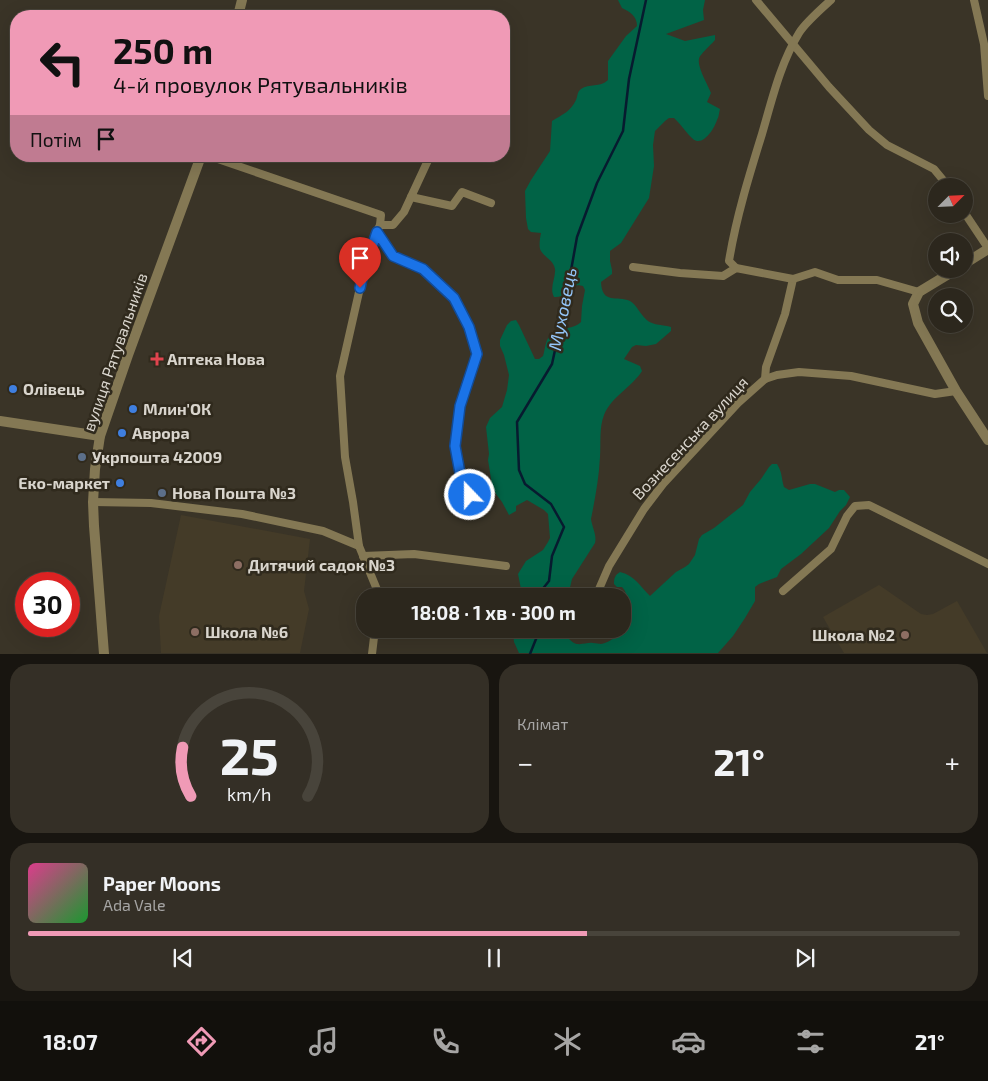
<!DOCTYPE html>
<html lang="uk">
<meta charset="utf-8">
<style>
body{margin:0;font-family:"Exo 2",sans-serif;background:#342f26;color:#f1f3f6;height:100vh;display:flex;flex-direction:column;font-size:19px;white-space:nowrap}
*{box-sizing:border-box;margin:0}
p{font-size:16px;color:#a6a5a4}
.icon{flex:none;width:28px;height:28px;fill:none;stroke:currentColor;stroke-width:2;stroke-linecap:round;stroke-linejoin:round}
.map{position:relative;height:654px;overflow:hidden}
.side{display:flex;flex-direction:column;gap:10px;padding:10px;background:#181510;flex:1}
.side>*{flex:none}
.banner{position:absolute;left:10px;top:10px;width:500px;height:152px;border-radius:20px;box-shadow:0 5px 20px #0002,0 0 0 1px #48443b;background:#f09ab6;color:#111;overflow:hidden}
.needle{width:32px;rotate:66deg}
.controls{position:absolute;left:928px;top:178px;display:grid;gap:10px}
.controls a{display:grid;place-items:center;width:45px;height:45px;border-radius:50%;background:#2c271d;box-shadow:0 5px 20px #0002,0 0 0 1px #48443b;font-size:25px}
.speed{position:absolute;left:15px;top:572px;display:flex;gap:10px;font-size:25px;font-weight:700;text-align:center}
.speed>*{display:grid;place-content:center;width:65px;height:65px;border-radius:50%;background:#2c271d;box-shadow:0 5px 20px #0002,0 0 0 1px #48443b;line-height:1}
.speed .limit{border:8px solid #d22;background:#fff;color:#111}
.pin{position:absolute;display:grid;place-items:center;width:42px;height:42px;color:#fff;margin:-51px -21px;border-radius:50% 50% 50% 0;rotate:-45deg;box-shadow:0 0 5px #0007}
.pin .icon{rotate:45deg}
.me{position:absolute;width:55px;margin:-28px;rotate:338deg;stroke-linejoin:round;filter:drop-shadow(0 0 4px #0008)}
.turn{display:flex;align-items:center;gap:18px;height:105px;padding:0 20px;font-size:22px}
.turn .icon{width:65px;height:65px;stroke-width:2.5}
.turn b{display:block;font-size:35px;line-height:42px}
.then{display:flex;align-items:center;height:48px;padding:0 20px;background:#0003;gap:10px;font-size:19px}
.big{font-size:38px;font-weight:700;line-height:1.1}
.side .card{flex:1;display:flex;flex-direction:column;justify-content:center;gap:8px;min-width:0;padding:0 18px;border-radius:20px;background:#342f26}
.side .dial{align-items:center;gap:0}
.dial svg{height:130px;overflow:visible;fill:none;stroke:#48443b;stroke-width:7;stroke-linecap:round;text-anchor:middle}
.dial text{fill:#f1f3f6;stroke:none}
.song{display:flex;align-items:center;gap:15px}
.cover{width:60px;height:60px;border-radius:8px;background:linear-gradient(135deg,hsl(330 70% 55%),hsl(130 70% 35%))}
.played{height:5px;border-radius:2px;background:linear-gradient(90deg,#f09ab6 60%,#48443b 60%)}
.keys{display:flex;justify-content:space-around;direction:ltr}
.heat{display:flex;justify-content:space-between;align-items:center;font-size:28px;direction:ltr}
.side .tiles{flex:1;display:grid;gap:10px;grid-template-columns:1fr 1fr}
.card:last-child{grid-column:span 2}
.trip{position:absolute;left:356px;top:588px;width:275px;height:50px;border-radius:20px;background:#2c271d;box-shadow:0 5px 20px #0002,0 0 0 1px #48443b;font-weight:700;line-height:50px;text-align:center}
.tab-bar{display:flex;height:80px;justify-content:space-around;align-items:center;background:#12100c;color:#a6a5a4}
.tab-bar .icon{width:35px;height:35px}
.tab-bar .selected{color:#f09ab6}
.tab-bar b{font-size:22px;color:#f1f3f6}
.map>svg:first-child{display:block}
</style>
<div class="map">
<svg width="988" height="654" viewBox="0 0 988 654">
<rect width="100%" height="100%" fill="#3a3427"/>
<g fill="#443b28">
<path d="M 181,515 L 310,539 L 304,591 L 309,609 L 300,653 L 161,653 L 159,616 Z"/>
<path d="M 879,585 L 921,614 L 927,615 L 933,614 L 957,601 L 987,653 L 844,653 L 823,617 Z"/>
</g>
<g fill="#016346">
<path d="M 618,0 L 705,0 L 703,10 L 704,20 L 666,34 L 685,41 L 715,35 L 715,40 C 712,44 699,55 699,59 C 697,67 708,85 711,93 L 707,102 L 720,109 C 719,112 719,117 717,120 C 714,129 703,147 693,139 C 686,133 681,124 674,118 L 669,118 L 665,121 L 655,131 L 653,145 L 654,166 L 649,198 L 621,243 L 610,251 L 610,261 L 612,270 L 612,274 L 601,282 C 602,305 617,295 630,301 C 637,305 641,316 648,321 C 653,325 664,325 671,327 L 671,331 L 656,344 L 646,346 L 636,345 L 632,347 L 624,359 L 640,366 L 642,371 C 632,387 612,396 604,415 C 599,428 601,443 600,457 C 599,478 595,499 591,519 C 592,527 597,535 595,543 L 572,579 L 568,596 L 526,596 L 522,594 L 518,574 L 526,561 L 543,550 L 548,542 L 550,538 L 548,514 L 544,510 L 527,500 L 516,506 L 516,511 L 509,515 L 502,502 L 496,494 L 492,485 L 488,460 L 489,454 L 486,427 L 490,418 L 502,407 L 507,390 L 509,375 L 504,355 L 500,346 L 500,340 L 507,325 L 511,321 L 516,320 L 519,325 L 535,359 L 539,359 L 543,356 C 545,350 545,342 549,337 C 557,326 572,331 581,322 L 582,306 L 585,290 L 583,286 L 578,285 C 570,289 564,298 554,297 C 549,288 556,278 555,269 C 553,259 543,257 540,249 C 539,244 540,238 541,233 L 531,232 L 528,229 L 526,218 L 525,191 L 531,180 L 550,151 L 552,121 C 562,115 571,111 576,100 C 578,95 577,92 581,89 C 589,83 600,88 608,80 L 608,61 L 626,36 L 637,26 C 637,16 630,12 622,8 Z"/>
<path d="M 772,464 L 777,464 C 783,474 781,478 784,487 L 789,490 L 810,484 L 815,484 L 835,492 L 839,490 L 844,490 L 850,497 L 846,505 L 840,511 L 829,528 L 801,554 L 781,569 L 777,577 L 759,584 L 755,587 L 755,601 L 745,618 L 733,636 L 718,653 L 519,653 L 514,642 L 513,632 C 522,629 522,635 530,636 L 541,629 L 560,629 L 562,634 C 567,636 569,640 574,643 C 580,646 587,642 593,643 C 596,643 599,644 601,644 C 609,643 620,635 623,628 C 628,617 631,596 622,587 L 617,587 L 614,584 C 614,578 615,575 620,572 C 634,575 641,587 650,596 L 676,572 L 685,567 L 689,564 L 695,555 L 699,539 L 702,535 L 714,528 L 743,505 L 750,492 L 761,479 L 769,467 Z"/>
</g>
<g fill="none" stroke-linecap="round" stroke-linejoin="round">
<g stroke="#071b2f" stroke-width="2.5">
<path d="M 537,596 L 549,581 L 552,556 L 564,527 L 551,504 L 525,484 L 519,470 L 517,422 L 552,364 L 565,304 L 577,237 L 597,183 L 623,131 L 629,79 L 646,0"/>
<path d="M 530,654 L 540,629"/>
</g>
<g stroke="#847854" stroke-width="8">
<path d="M 756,0 L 829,87 L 869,130 L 887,145 L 934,169 L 948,186"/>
<path d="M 974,0 L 984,44 L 988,96"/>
<path d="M 209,156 L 381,215 L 380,225"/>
<path d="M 430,156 L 404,212 L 393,225 L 380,225 L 377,231 L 393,256 L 423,269 L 454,298 L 469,327 L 477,354 L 460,406 L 455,446 L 460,473 L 469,495"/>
<path d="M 411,197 L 452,206 L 462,192 L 491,203"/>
<path d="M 964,212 L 988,248"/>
<path d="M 633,267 L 680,273 L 723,276 L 736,268 L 793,279 L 785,314 L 766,367 L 765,379"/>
<path d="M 736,268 L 729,261 C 736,218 749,176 762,134 C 772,100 780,64 799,33 C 805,23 821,9 831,0"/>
<path d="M 793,279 L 815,272 L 838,280 L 877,280 L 919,292"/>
<path d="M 93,502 L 151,503 L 242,514 L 323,531 L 359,546 L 378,592 L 378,596"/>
<path d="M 359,546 L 353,502 L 345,457 L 340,376 L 364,270 L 377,231"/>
<path d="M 363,556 L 414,554 L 506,566"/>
<path d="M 783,591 L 831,549 L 847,516 L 855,506 L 869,505 L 988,564"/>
<path d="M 596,596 L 609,566 L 644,509 L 663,484 L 738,403 L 765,379 L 777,375 L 799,372 L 851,376 L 935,394 L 956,391"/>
<path d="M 372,654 L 375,629"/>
</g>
<g stroke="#847854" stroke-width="10">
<path d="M 238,16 L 242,0"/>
<path d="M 964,264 L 988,249"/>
<path d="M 957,269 L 919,292 L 913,304 L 918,323 L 956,391 L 988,440"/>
<path d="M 0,421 L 100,436"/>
<path d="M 104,654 L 94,526 L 93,502 L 95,469 L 100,436 L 128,355 L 201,156"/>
</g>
</g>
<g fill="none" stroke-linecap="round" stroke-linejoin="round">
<defs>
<path id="route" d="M 360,288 L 364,270 L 377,232 L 393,256 L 423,269 L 454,298 L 469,327 L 477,354 L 460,406 L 455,446 L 460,473 L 470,495"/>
</defs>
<use href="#route" stroke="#114b97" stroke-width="12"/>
<use href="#route" stroke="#1a73e8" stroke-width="9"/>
</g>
<path fill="#e0444e" stroke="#302a1d" stroke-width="2" d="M154.5 351.5h5v5h5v5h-5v5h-5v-5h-5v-5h5z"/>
<g fill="#3f7fe0" stroke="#302a1d" stroke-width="2">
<circle cx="13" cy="389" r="5"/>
<circle cx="133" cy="409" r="5"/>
<circle cx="122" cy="433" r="5"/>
<circle cx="120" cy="483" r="5"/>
</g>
<g fill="#5c6f8a" stroke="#302a1d" stroke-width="2">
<circle cx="82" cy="457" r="5"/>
<circle cx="162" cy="493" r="5"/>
</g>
<g fill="#8d6e63" stroke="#302a1d" stroke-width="2">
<circle cx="238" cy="565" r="5"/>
<circle cx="195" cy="632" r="5"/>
<circle cx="905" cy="635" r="5"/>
</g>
<g text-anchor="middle" stroke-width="5" stroke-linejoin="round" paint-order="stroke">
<g font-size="16" fill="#d9d5cd" stroke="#302a1d">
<text transform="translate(115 352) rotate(-71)" y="6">вулиця Рятувальників</text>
<text transform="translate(690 438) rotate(-47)" y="6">Вознесенська вулиця</text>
</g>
<g font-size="16" font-weight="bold" fill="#d9d5cd" stroke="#302a1d" text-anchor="start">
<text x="167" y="365">Аптека Нова</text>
<text x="23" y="395">Олівець</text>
<text x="143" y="415">Млин'ОК</text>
<text x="132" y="439">Аврора</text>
<text x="92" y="463">Укрпошта 42009</text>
<text x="110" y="489" text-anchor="end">Еко-маркет</text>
<text x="172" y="499">Нова Пошта №3</text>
<text x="248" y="571">Дитячий садок №3</text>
<text x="205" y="638">Школа №6</text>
<text x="895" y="641" text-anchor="end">Школа №2</text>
</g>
<g font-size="18" font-style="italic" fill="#94c5f9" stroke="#302a1d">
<text transform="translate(563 309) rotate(-79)" y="6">Муховець</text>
</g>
</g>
</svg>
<div class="controls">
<a><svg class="needle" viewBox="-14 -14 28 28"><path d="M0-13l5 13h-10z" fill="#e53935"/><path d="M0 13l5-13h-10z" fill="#a6a5a4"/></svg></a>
<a><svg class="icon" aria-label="sound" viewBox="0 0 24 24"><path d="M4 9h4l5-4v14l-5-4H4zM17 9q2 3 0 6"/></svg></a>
<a><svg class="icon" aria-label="search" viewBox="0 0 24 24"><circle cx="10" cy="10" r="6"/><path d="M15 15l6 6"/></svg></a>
</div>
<div class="speed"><div class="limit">30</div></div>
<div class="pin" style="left:360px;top:288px;background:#d93025"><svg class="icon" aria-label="arrive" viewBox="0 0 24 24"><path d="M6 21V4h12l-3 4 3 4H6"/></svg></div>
<svg class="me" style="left:470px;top:495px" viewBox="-20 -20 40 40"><circle r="17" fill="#1a73e8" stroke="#fff" stroke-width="3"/><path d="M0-11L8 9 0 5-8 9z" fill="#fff"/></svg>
<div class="trip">18:08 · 1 хв · 300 m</div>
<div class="banner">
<div class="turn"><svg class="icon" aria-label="left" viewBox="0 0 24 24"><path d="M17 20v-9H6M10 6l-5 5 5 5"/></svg><div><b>250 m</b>4-й провулок Рятувальників</div></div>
<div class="then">Потім<svg class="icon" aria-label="arrive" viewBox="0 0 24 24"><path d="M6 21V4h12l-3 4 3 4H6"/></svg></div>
</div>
</div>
<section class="side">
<div class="tiles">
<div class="card dial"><svg viewBox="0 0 100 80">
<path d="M14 69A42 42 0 1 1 86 69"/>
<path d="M14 69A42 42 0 0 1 9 39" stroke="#f09ab6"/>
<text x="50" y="56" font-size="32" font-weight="700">25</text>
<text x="50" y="72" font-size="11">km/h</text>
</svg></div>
<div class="card"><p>Клімат</p>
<div class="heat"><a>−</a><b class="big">21°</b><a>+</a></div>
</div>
<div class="card">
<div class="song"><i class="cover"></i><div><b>Paper Moons</b><p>Ada Vale</p></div></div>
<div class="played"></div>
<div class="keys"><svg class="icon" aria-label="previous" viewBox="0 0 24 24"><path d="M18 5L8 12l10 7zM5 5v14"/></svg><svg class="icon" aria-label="pause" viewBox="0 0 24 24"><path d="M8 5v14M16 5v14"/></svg><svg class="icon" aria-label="next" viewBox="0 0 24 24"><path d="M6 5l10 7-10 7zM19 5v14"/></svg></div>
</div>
</div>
</section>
<nav class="tab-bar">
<b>18:07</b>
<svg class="icon selected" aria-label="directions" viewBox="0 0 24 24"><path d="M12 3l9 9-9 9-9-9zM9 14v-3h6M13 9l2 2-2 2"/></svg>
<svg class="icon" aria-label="music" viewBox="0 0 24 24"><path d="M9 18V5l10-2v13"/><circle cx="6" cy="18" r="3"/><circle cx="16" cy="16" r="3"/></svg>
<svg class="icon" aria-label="phone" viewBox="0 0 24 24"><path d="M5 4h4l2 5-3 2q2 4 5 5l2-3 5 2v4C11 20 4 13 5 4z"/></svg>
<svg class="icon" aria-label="climate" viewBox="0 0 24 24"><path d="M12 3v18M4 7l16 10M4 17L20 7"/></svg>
<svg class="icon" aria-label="car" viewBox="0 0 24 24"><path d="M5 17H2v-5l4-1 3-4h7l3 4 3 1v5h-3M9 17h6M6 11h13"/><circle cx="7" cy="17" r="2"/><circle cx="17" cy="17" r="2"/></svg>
<svg class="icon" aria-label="filters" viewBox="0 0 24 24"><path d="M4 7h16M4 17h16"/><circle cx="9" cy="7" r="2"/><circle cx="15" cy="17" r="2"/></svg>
<b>21°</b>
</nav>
